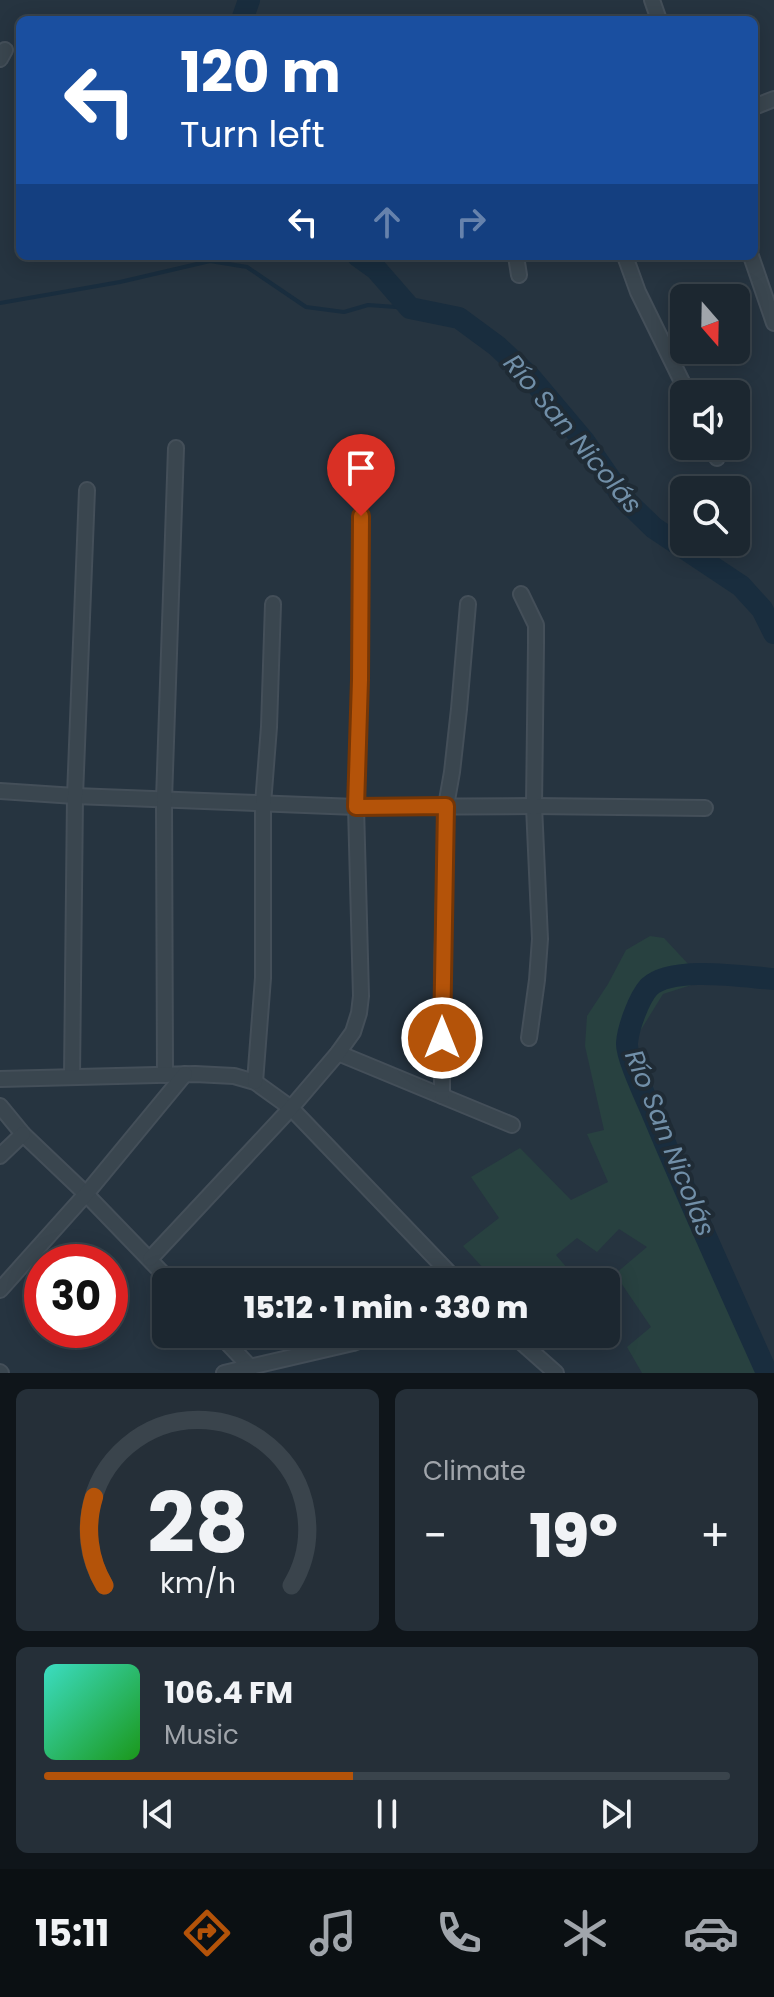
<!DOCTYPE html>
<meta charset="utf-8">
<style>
body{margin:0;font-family:Poppins,sans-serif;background:#252f38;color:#f1f3f6;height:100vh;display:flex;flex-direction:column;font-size:30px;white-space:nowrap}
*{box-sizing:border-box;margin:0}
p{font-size:26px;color:#a0a5ab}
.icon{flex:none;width:44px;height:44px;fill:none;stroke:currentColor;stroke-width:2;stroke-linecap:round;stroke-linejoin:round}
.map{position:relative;height:1373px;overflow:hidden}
.details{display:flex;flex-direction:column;gap:16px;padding:16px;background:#0f151a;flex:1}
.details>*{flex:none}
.hud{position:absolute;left:16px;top:16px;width:742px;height:244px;border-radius:12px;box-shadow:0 4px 20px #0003,0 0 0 2px #3a444c;background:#1a4fa0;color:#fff;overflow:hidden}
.needle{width:52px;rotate:160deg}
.tools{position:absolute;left:670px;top:284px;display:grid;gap:16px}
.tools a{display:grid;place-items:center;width:80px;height:80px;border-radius:12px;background:#1c2730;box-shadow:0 4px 20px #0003,0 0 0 2px #3a444c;font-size:40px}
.speed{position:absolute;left:24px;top:1244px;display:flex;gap:16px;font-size:40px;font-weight:700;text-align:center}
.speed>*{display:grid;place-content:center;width:104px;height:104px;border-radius:50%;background:#1c2730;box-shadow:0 4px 20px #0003,0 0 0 2px #3a444c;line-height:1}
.speed .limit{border:12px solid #d22;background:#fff;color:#111}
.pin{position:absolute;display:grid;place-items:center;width:68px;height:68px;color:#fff;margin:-82px -34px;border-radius:50% 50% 50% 0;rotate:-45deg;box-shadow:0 0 8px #0007}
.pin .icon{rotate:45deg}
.me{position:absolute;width:88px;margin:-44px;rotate:0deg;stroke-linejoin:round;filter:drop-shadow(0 0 6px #0008)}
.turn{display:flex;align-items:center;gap:28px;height:168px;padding:0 32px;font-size:36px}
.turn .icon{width:104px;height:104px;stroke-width:2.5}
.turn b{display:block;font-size:56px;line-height:68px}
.lanes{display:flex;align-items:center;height:76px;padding:0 32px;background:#0003;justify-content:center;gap:40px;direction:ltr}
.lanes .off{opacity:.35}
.big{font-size:60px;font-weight:800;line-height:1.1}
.details .tile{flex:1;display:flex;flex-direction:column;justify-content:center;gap:12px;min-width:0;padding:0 28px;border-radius:12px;background:#252f38}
.details .dial{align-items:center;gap:0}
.dial svg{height:208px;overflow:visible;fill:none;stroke:#3a444c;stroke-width:7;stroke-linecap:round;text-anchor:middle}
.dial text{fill:#f1f3f6;stroke:none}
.song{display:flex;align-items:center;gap:24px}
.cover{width:96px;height:96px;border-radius:12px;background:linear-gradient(135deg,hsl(170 70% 55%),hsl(120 70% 35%))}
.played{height:8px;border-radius:4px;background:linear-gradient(90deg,#b45309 45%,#3a444c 45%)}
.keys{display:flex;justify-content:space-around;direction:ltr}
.heat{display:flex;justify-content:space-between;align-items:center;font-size:44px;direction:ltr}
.details .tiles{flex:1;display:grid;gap:16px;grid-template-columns:1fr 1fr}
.tile:last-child{grid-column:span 2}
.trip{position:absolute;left:152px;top:1268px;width:468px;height:80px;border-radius:12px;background:#1c2730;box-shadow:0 4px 20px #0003,0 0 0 2px #3a444c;font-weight:800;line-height:80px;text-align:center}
.tab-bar{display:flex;height:128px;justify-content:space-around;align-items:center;background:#0b1013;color:#a0a5ab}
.tab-bar .icon{width:56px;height:56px}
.tab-bar .selected{color:#b45309}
.tab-bar b{font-size:36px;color:#f1f3f6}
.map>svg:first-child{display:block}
</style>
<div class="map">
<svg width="774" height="1373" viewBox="0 0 774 1373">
<rect width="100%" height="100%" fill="#263440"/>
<path fill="#284140" d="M 650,936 L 664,938 L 704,981 L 663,994 L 626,1054 L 695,1218 L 769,1373 L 642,1373 L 627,1347 L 651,1327 L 615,1274 L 647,1247 L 619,1229 L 597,1252 L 577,1238 L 556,1255 L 579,1282 L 496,1282 L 463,1246 L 499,1218 L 471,1177 L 520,1148 L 571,1200 L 608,1182 L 587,1134 L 604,1130 L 585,1046 L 587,1016 L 608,984 L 626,950 Z"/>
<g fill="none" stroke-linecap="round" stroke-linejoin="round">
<path stroke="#192d3e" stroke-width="4" d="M 0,303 L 120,282 L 210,261 L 247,267 L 306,307 L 344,312 L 368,305 L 410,308"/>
<g stroke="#192d3e" stroke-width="22">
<path d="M 242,20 L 249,0"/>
<path d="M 358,256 L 376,269 L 410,308 L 459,318 L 497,346 L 531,378 L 584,441 L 624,499 L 654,528 L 741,586 L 762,609 L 774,633"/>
<path d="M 767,1373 C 729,1288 690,1203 654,1117 C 648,1102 626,1057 627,1043 C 628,1028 639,998 649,987 C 672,965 745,977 774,979"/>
</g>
<defs>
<g id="minor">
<path d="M 652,0 L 659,20"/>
<path d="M 0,59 L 5,50"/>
<path d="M 754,107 L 774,99"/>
<path d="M 516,256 L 519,275"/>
<path d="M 625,256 L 638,292 L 688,394"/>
<path d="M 751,256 L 774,323"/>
<path d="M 711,446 L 717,458"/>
<path d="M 521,594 L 536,625 L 536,644 L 534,806 L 540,939 L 537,980 L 529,1038"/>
<path d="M 0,791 L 75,796 L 356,807 L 534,806 L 705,808"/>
<path d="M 338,1053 L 512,1125"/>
<path d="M 165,1075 L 164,800 L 176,448"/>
<path d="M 72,1077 L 75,796 L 87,490"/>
<path d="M 0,1079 L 195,1074 L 234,1076 L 255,1082 L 291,1108 L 458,1282"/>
<path d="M 255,1082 L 263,978 L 263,804 L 269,727 L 273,604"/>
<path d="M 442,1096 L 442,980 L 446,806 L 452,772 L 459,709 L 468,604"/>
<path d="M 0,1106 L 23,1134 L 86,1194 L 171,1282"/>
<path d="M 0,1156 L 23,1134"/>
<path d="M 150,1259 L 291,1108 L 338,1053 L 353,1032 L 359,1013 L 361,996 L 356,807 L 360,680 L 361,516"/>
<path d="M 0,1290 L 86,1194 L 185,1074"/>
<path d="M 219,1334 L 251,1368"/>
<path d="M 512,1334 L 556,1373"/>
<path d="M 0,1372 L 1,1373"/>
<path d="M 224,1373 L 353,1343 L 376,1334"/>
</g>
</defs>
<use href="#minor" stroke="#444f59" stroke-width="18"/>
<use href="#minor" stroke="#3a464f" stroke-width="14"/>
</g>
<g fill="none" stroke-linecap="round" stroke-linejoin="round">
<defs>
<path id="route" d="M 361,516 L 360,680 L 356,807 L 446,806 L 442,1038"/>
</defs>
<use href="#route" stroke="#753606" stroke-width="20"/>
<use href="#route" stroke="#b45309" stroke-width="14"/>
</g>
<g text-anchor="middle" stroke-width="8" stroke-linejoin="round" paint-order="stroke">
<g font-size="26" font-style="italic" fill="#718fa8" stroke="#1f2b35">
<text transform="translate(573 434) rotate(50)" y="9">Río San Nicolás</text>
<text transform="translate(670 1143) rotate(68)" y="9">Río San Nicolás</text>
</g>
</g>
</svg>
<div class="tools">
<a><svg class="needle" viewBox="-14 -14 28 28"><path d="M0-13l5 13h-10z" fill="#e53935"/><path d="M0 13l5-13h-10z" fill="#a0a5ab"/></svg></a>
<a><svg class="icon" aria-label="sound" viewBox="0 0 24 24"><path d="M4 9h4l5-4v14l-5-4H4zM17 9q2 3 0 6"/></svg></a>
<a><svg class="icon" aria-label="search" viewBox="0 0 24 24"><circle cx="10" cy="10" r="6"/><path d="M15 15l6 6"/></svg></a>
</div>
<div class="speed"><div class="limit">30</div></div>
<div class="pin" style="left:361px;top:516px;background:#d93025"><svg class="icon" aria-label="arrive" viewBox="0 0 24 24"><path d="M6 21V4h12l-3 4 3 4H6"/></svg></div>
<svg class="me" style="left:442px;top:1038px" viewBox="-20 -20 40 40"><circle r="17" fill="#b45309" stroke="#fff" stroke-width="3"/><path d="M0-11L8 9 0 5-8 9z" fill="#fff"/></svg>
<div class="trip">15:12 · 1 min · 330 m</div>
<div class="hud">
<div class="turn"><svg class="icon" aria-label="left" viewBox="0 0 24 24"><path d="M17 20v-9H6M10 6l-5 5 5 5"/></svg><div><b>120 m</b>Turn left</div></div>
<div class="lanes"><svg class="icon" aria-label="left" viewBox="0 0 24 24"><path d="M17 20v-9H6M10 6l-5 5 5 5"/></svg><svg class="icon off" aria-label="ahead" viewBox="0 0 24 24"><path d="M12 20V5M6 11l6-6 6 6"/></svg><svg class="icon off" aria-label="right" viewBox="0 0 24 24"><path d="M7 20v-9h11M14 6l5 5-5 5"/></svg></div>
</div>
</div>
<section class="details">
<div class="tiles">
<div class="tile dial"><svg viewBox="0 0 100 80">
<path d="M14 69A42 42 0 1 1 86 69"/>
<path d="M14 69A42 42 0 0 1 10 35" stroke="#b45309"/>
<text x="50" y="56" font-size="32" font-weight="700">28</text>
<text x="50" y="72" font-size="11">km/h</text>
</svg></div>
<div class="tile"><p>Climate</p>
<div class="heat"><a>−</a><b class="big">19°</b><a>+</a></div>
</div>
<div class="tile">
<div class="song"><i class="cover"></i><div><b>106.4 FM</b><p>Music</p></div></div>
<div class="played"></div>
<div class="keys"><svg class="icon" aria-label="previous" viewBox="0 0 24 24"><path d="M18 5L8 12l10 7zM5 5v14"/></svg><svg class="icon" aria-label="pause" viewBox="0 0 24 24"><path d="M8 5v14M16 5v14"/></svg><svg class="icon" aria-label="next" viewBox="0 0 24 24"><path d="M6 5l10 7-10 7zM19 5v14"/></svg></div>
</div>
</div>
</section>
<nav class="tab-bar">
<b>15:11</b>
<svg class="icon selected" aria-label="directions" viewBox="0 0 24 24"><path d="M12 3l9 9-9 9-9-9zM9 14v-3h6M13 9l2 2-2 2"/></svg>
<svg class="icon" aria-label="music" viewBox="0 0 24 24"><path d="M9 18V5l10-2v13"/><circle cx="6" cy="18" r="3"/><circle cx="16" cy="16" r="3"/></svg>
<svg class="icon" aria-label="phone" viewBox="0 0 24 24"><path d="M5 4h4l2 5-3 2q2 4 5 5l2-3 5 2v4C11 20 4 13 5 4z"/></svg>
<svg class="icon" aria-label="climate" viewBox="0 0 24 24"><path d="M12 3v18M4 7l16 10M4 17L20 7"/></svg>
<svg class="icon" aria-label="car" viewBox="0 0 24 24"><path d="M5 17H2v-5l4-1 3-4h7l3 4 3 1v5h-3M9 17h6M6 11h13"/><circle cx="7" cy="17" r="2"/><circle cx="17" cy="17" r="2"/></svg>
</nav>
